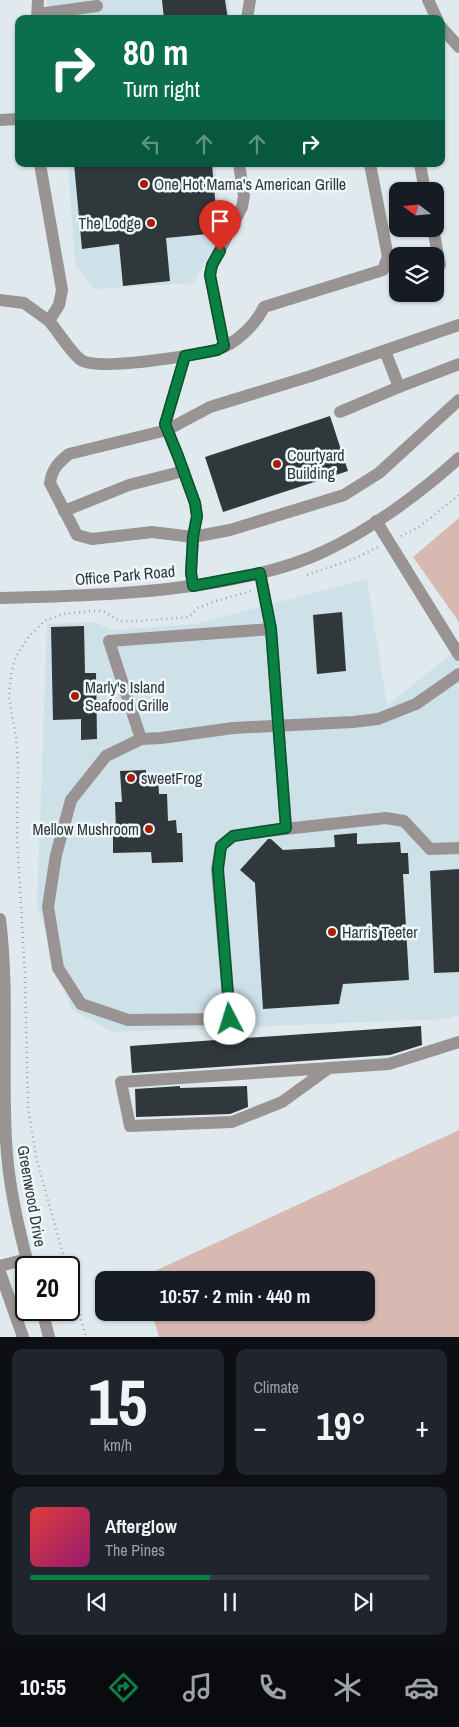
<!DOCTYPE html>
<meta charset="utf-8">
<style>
body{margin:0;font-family:"Archivo Narrow",sans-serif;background:#20242c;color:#f1f3f6;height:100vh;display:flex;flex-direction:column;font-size:19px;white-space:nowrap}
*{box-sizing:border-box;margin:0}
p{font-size:16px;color:#9ea1a6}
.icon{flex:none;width:28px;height:28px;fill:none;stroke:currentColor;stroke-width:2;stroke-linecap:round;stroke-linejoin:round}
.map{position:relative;height:1337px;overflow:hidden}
.details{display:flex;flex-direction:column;gap:12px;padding:12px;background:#0d0f14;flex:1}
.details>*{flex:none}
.top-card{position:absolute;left:15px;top:15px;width:430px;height:152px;border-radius:10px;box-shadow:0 1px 4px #0004;background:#0b6e4f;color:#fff;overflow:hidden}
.needle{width:32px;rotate:286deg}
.controls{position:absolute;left:389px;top:182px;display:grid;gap:10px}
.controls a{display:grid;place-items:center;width:55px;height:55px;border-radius:10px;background:#171b24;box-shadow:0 1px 4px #0004;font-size:25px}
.speed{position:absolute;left:15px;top:1256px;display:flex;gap:10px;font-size:25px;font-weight:700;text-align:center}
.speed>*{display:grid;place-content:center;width:65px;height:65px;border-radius:50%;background:#171b24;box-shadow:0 1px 4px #0004;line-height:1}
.speed .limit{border:2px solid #111;border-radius:8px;background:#fff;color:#111}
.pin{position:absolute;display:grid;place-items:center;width:42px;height:42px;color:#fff;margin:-51px -21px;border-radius:50% 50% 50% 0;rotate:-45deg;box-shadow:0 0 5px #0007}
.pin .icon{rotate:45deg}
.me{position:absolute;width:55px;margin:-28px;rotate:355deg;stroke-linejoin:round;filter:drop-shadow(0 0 4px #0008)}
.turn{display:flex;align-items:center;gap:18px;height:105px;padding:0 25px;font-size:22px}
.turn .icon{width:65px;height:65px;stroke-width:2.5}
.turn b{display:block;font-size:35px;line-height:42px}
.lanes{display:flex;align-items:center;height:48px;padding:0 25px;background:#0003;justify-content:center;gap:25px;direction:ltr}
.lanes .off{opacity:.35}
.big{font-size:38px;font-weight:700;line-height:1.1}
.details .tile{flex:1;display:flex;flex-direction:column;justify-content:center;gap:8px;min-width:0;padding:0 18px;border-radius:10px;background:#20242c}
.details .dial{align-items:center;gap:0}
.dial b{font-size:65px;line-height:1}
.song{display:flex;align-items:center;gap:15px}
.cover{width:60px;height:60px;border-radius:8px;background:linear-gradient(135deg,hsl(0 70% 55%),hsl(320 70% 35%))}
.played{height:5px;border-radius:2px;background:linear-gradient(90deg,#0b8043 45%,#363941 45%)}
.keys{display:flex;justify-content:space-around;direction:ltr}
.heat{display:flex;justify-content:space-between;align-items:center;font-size:28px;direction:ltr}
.details .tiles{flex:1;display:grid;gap:12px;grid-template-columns:1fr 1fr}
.tile:last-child{grid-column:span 2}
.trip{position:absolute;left:95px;top:1271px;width:280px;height:50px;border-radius:10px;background:#171b24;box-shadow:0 1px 4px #0004;font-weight:700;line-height:50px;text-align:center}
.tabs{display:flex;height:80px;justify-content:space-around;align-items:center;background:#090b0e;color:#9ea1a6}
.tabs .icon{width:35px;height:35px}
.tabs .on{color:#0b8043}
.tabs b{font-size:22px;color:#f1f3f6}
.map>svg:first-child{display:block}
</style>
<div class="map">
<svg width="459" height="1337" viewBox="0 0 459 1337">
<rect width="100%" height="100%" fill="#e0eaee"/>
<g fill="#cee0e8">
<path d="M 47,0 L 229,0 L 231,19 L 49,19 Z"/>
<path d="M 68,164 L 215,164 L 222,233 L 193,283 L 94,289 L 75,264 Z"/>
<path d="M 367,579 L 387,705 L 459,648 L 459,1015 L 446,1019 L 112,1032 L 71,1009 L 37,905 L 47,624 L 93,622 L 114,630 L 195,624 Z"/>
</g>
<g fill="#d8b9b2">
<path d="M 459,518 L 459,622 L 413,557 Z"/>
<path d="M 459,1130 L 459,1337 L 159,1337 L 152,1313 L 366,1312 L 366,1280 L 143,1280 L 142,1277 Z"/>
</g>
<g fill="#30383b">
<path d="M 162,0 L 225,0 L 228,19 L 164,19 Z"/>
<path d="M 74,164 L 212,164 L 218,233 L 166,238 L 170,281 L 123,286 L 119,244 L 82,249 Z"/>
<path d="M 330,416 L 348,471 L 223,512 L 205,457 Z"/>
<path d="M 342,612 L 346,671 L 317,674 L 313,615 Z"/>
<path d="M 84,626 L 85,673 L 96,673 L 97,739 L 81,740 L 81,719 L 53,720 L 51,627 Z"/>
<path d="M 146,770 L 146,774 L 158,774 L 159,794 L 167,794 L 168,821 L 176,820 L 177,833 L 182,833 L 183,862 L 152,863 L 151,852 L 113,853 L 113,830 L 116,830 L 115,802 L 122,802 L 120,771 Z"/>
<path d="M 357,833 L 357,844 L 400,842 L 401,853 L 408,853 L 409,874 L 403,874 L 409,980 L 343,984 L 339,1004 L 263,1009 L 255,883 L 240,870 L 268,839 L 271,839 L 283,850 L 335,847 L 334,835 Z"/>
<path d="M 459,869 L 459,972 L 434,973 L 430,871 Z"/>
<path d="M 421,1026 L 422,1045 L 390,1055 L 132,1073 L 130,1046 Z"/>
<path d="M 180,1086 L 180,1088 L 247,1086 L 248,1107 L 230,1114 L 136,1117 L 135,1089 Z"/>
</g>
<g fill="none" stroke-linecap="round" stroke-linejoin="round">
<g stroke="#9ca4a7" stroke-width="2.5" stroke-dasharray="1 4" stroke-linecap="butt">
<path d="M 401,536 L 419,527 L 459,495"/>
<path d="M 307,575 L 353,559 L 378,547"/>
<path d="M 67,1268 L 36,1157 L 28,1106 L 25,974 L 17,836 L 18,766 L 16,738 L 9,697 L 11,675 L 16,656 L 30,635 L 46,620 L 63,614 L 91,611 L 103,611 L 120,621 L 138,621 L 189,617 L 198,608 L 213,602 L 251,591"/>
<path d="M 69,1276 L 86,1337"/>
</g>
<g stroke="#999493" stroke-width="12">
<path d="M 428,0 L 437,19"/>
<path d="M 38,14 L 97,6"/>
<path d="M 37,19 L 38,0"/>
<path d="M 247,19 L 250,0"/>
<path d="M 441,27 L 459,47"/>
<path d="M 0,120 L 19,119"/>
<path d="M 370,164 L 388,257 L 383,270 L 264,307 C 255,325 236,344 216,350 C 206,353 195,354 185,356 L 165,424 L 178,456 L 195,503 L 197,516 L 193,537 L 152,532 L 92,539 L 77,535 L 50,483 C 52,469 58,463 69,454 L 167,430 L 210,407 L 311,376 L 459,325"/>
<path d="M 420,164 L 425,191"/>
<path d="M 433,229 L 440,265"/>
<path d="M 0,300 L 24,303 L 49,321 L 59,305 L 62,290 L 40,164"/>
<path d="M 49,321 C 57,330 72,354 81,360 C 96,370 164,359 185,356"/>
<path d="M 224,345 L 210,275 L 212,265 L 242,207 L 244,196 L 239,164"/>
<path d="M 385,351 L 399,387 L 459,364"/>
<path d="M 340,412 L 399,387"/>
<path d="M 64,511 L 129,485 L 184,471"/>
<path d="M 376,521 L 459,655"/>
<path d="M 260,573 L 271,629 L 286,828"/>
<path d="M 193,586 L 191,573 L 193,537 L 230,530 L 344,495 L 379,473 L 459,400"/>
<path d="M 0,598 C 80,596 160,594 238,578 C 268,572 298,564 325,551 C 370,530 422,492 459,458"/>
<path d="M 459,674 L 416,704 L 378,719 L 353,722 L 233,728 L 161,738 L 141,739 L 106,756 L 71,800 L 56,855 L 48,907 L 58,968 L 81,1004 L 128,1020 L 230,1019 L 217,869 L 221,846 L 233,836 L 266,831 L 386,818 L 404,821 L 430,849 L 459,848"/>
<path d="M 141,739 L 109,641 L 271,629"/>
<path d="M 0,919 C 9,992 2,1067 6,1140 C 8,1183 18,1226 29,1268"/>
<path d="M 329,1068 L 282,1102 L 232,1122 L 130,1126 L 121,1082 L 389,1064 L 459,1042"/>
<path d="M 0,1266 L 27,1259"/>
<path d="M 0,1272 L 23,1337"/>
<path d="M 42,1310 L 49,1337"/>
</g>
</g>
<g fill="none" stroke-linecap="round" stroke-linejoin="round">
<defs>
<path id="route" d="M 220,251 L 212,265 L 210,275 L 224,346 L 217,350 L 185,356 L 165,424 L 178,456 L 195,503 L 197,516 L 193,537 L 191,572 L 193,586 L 260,573 L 271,629 L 286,828 L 233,836 L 221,846 L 218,869 L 230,1019"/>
</defs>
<use href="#route" stroke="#07532c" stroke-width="12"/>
<use href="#route" stroke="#0b8043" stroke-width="9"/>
</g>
<g fill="#ab1c06" stroke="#eef7fc" stroke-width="2">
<circle cx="144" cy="184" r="5"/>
<circle cx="151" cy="223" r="5"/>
<circle cx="277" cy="464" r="5"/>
<circle cx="75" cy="696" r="5"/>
<circle cx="131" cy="778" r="5"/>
<circle cx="149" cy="829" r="5"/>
<circle cx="332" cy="932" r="5"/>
</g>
<g text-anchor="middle" stroke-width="5" stroke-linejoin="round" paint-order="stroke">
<g font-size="16" fill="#323637" stroke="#eef7fc" text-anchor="start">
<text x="154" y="190">One Hot Mama's American Grille</text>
<text x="141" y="229" text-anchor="end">The Lodge</text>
<text x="287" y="461">Courtyard<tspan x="287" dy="18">Building</tspan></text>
<text x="85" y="693">Marly's Island<tspan x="85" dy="18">Seafood Grille</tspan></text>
<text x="141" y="784">sweetFrog</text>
<text x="139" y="835" text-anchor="end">Mellow Mushroom</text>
<text x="342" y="938">Harris Teeter</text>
</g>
<g font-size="16" fill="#323637" stroke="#eef7fc">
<text transform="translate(125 575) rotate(-5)" y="6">Office Park Road</text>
<text transform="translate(32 1196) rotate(80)" y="6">Greenwood Drive</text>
</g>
</g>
</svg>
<div class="controls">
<a><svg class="needle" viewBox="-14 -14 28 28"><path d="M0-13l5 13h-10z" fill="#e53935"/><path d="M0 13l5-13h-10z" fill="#9ea1a6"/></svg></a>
<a><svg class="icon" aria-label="layers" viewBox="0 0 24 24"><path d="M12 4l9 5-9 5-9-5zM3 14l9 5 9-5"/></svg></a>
</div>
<div class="speed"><div class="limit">20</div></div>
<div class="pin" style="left:220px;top:251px;background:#d93025"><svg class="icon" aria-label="arrive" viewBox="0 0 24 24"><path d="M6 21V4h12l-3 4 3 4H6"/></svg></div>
<svg class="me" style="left:230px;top:1019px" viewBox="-20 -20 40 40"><circle r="19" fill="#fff"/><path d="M0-13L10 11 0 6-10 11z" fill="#0b8043"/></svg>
<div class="trip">10:57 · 2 min · 440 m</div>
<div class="top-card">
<div class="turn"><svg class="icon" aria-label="right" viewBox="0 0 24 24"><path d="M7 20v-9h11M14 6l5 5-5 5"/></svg><div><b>80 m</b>Turn right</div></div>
<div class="lanes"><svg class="icon off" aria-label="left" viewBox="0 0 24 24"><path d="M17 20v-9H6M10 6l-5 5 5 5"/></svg><svg class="icon off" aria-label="ahead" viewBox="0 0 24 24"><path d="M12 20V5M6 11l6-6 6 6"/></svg><svg class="icon off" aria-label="ahead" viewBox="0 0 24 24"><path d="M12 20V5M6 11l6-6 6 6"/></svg><svg class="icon" aria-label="right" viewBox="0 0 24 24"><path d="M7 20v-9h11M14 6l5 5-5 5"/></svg></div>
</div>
</div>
<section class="details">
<div class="tiles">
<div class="tile dial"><b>15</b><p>km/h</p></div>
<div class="tile"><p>Climate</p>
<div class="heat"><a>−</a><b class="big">19°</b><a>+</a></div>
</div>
<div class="tile">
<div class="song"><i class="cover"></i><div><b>Afterglow</b><p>The Pines</p></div></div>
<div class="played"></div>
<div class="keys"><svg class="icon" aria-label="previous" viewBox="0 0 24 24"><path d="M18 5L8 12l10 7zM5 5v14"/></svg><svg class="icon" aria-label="pause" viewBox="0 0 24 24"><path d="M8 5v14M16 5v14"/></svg><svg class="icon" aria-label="next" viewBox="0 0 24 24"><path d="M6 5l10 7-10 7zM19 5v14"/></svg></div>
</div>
</div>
</section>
<nav class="tabs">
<b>10:55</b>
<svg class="icon on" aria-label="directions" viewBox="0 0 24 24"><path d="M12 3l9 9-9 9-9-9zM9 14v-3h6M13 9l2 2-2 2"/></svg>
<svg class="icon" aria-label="music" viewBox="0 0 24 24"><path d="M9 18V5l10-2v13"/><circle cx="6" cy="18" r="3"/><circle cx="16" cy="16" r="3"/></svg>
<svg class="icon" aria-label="phone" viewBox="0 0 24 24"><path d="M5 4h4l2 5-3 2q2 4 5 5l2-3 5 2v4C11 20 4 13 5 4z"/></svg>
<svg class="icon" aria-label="climate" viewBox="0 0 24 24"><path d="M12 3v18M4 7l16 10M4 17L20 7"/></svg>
<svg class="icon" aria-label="car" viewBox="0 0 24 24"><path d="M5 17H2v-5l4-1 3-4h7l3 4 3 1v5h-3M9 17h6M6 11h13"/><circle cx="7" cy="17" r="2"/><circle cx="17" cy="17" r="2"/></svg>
</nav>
